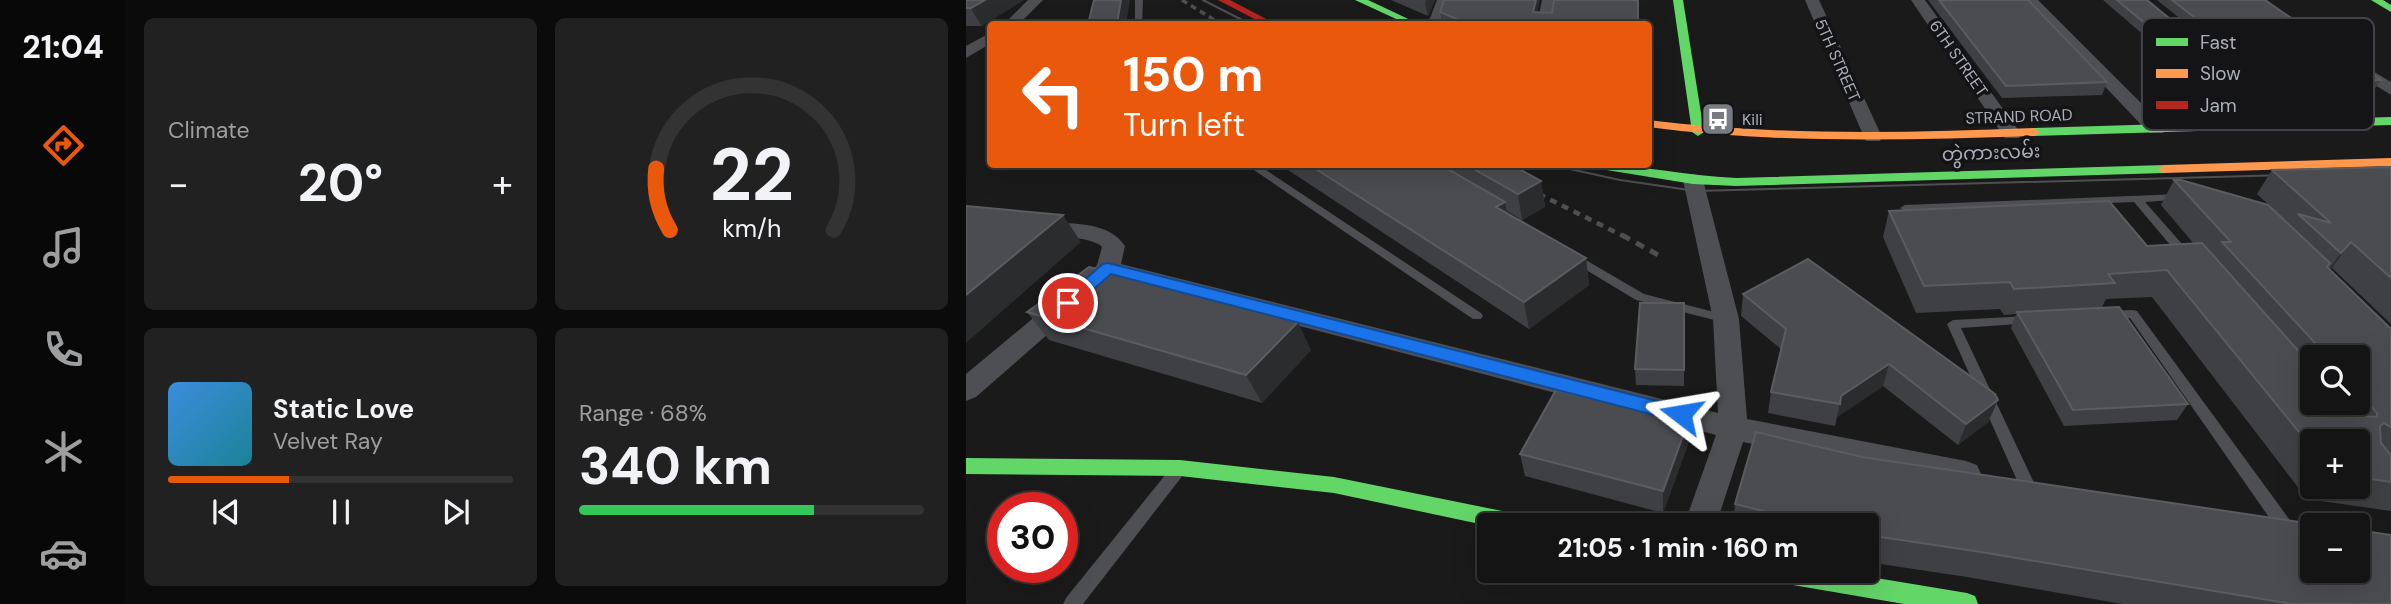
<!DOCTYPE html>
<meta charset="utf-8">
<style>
body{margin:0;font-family:"DM Sans","Noto Sans Myanmar",sans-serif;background:#212122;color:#f1f3f6;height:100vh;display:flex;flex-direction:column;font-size:26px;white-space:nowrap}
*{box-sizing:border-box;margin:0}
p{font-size:23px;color:#9d9ea0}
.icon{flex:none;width:38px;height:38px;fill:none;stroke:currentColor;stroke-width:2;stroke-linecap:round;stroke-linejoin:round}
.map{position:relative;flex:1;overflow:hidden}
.drawer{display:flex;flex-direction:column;gap:18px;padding:18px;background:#0b0b0b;width:840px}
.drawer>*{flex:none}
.guide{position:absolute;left:21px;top:21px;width:665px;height:147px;border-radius:7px;box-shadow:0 7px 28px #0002,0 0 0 2px #333334;background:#ea580c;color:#fff;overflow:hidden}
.fabs{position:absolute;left:1334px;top:345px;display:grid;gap:14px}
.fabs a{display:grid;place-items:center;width:70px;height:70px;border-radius:7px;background:#141414;box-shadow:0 7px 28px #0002,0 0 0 2px #333334;font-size:35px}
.speed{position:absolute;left:21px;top:492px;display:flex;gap:14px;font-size:35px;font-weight:700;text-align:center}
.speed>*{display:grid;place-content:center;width:91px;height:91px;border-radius:50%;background:#141414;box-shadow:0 7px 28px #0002,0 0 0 2px #333334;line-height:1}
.speed .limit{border:10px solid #d22;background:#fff;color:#111}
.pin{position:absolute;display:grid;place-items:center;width:60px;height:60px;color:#fff;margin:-30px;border:4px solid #fff;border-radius:50%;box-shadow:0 2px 7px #0007}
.me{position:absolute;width:77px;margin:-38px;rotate:284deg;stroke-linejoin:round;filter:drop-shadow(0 0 5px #0008)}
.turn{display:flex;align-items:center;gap:24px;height:147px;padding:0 21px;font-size:32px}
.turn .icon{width:91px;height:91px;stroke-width:2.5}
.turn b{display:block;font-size:49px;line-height:60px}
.big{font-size:52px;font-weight:700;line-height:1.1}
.drawer .card{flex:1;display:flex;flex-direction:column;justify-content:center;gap:10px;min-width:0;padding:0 24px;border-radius:10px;background:#212122}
.drawer .dial{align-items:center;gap:0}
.dial svg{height:182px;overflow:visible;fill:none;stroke:#333334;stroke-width:7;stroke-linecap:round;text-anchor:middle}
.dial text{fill:#f1f3f6;stroke:none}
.song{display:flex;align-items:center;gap:21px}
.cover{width:84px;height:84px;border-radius:10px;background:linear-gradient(135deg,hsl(210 70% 55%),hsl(190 70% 35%))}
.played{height:7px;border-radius:4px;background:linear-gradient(90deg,#ea580c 35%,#333334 35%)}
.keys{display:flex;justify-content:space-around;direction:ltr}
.heat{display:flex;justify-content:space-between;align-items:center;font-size:38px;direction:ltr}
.charge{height:10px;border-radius:5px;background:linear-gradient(90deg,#34c759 68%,#333334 0)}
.drawer .tiles{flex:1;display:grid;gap:18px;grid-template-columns:repeat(2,1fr)}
.trip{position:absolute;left:511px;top:513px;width:402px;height:70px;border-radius:7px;background:#141414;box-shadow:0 7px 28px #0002,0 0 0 2px #333334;font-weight:700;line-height:70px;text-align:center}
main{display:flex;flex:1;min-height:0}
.menu{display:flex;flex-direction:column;width:126px;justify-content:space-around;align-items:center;background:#080808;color:#9d9ea0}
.menu .icon{width:49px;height:49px}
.menu .current{color:#ea580c}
.menu b{font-size:32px;color:#f1f3f6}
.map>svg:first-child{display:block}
</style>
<main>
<nav class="menu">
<b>21:04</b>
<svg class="icon current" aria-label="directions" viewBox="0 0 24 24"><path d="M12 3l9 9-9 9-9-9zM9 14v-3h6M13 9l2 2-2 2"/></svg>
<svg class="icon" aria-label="music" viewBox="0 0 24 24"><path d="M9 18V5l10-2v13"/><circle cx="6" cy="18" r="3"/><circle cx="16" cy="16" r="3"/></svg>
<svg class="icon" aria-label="phone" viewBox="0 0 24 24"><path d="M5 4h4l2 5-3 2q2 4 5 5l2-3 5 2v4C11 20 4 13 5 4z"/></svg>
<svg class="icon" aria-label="climate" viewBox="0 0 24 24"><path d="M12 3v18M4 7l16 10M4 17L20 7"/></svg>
<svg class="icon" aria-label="car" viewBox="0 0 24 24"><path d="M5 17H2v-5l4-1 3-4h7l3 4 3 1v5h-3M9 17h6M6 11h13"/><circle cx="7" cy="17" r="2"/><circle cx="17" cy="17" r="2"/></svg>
</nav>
<section class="drawer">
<div class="tiles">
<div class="card"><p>Climate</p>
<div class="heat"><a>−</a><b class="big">20°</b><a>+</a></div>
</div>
<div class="card dial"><svg viewBox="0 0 100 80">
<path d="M14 69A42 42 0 1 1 86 69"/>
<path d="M14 69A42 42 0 0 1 8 42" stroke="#ea580c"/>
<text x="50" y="56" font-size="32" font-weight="700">22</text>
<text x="50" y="72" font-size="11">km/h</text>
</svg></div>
<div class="card">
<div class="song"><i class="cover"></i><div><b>Static Love</b><p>Velvet Ray</p></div></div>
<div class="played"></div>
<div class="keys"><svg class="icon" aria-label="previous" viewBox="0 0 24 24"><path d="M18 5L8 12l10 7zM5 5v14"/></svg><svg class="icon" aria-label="pause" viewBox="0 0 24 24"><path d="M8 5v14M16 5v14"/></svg><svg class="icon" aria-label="next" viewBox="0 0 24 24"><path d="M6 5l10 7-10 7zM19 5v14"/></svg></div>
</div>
<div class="card"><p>Range · 68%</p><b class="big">340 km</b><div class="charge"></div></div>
</div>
</section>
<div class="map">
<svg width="1425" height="604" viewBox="0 0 1425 604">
<rect width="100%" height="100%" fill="#1a1a1a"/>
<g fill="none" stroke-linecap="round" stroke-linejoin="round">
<g fill="#4e4f53" fill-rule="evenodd">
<path d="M 169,0 L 177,0 L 176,24 L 169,24 Z"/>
<path d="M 279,164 L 291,164 L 515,313 L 517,316 L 515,319 L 507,319 Z"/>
<path d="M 1214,194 L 1219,197 L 1218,199 L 1179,202 L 1224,253 L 1226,256 L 1224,259 L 1216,259 L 1168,202 L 939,211 L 934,208 L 939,205 Z"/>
<path d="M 606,252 L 678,294 L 760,315 L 766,319 L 760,323 L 670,300 L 602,259 L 600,256 Z"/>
<path d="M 1167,310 L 1171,311 L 1326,523 L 1328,528 L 1326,533 L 1320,535 L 1314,533 L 1164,318 L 1144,319 L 1138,315 L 1144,311 Z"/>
<path d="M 1063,316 L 1069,320 L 1067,323 L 995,328 L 1070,487 L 1067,492 L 1062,494 L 1057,492 L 1054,487 L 981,324 L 987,320 Z"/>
<path d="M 209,468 L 214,469 L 217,474 L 214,479 L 117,604 L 97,604 L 100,598 L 204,469 Z"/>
</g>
<g fill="#4e4f53" fill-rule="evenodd">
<path d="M 62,0 L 77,0 L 53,24 L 38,24 Z"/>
<path d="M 471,0 L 485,0 L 475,24 L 456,24 L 464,18 Z"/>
<path d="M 576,0 L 590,0 L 586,24 L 571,24 Z"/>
<path d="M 839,0 L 853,0 L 916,137 L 914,141 L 900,141 L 898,137 Z"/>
<path d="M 945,0 L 959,0 L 1055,134 L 1053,138 L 1039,138 Z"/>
<path d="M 1057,0 L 1072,0 L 1197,125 L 1199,129 L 1197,133 L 1183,133 Z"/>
<path d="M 24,33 L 24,44 L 0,58 L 0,46 Z"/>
<path d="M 1257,60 L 1263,62 L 1337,120 L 1339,124 L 1337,128 L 1323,128 L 1251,68 L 1249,65 Z"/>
<path d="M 1388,60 L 1425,82 L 1425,95 L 1382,68 L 1380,65 Z"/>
<path d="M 727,174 L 734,176 L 737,180 L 773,319 L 781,419 L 1000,461 L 1011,465 L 1015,474 L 1011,483 L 1000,487 L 777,442 L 750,525 L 718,525 L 750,435 L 147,277 C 139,284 133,286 123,284 L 119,278 L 131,265 L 136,247 L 134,245 C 113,234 89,239 67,234 L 64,229 L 67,224 L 75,222 C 102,224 142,220 159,246 L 155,264 L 752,413 L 747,319 L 717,180 L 720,176 Z"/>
<path d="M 98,298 L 107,300 L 110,306 L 107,312 L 10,397 L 0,401 L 0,374 L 89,300 Z"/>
</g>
<g fill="#63d668" fill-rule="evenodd">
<path d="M 389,0 L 402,0 L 453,24 L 441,24 Z"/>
<path d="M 707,0 L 717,0 L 738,132 L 732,136 L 726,132 Z"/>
<path d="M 1405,0 L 1417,0 L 1425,5 L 1425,12 Z"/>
<path d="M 1425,117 L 1425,125 L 1068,136 L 1062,132 L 1068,128 Z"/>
<path d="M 622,164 C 672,164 720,176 770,178 L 1198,165 L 1204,169 L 1198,173 L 770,186 L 727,184 L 628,168 Z"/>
<path d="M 0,458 L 214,460 L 368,477 L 561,516 L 568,519 L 571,525 L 523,526 L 368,493 L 214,476 L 0,474 Z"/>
<path d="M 786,570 L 862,570 L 1001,593 L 1009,596 L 1012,604 L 938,604 L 797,580 L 789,577 Z"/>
</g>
<g fill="#ff974d" fill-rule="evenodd">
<path d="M 682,120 C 811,136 939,133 1068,128 L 1074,132 L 1068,136 C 939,140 811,144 682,127 Z"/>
<path d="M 1425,158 L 1425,166 L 1198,173 L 1192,169 L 1198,165 Z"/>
</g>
<path fill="#b3261e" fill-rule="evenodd" d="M 252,0 L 264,0 L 310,24 L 298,24 Z"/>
<g stroke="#4e4f51" stroke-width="2">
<path d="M 237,0 L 284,24"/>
<path d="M 581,164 L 654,180 L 730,191 L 1321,175"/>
</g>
<path stroke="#4e4f51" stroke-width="3.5" stroke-dasharray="6 4.5" stroke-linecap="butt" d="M 216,0 L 255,24"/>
<path stroke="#4e4f51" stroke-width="4.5" stroke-dasharray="7 6" stroke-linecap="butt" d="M 561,188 L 659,237"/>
<path stroke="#4e4f51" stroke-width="5" stroke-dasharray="9 7" stroke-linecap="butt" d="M 656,235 L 694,256"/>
</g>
<g fill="#3f4043" fill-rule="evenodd">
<path d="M 0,0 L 16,26 L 0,26 Z"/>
<path d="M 425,0 L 469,0 L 462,16 Z"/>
<path d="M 962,0 L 1062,0 L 1141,82 L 1136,95 L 1036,98 Z"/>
<path d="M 1137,0 L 1181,0 L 1282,83 L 1277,93 L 1245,93 Z"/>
<path d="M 1191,0 L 1299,0 L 1415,80 L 1408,90 L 1306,92 Z"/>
<path d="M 474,12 L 572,12 L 673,24 L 476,24 Z"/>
<path d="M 313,164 L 544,164 L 575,181 L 579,207 L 556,220 L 541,211 L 541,213 L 620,258 L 623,285 L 563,329 Z"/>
<path d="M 1425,167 L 1425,324 L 1366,268 L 1364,270 L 1425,329 L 1425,511 L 1341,499 L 1186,297 L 1140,299 L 1136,307 L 1222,404 L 1211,420 L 1098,426 L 1045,328 L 1050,314 L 1038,315 L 1034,309 L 950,313 L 917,237 L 923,211 L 1181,246 L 1228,244 L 1195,205 L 1208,180 L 1305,207 L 1291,194 L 1306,170 ZM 1346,357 L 1391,357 L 1391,402 L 1346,402 ZM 1346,441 L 1391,441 L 1391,486 L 1346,486 Z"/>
<path d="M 777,294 L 1032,400 L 1022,422 L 992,445 L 917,386 L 871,417 L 869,426 L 802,413 L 805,392 L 815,349 L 775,316 Z"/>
<path d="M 718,303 L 718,386 L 670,385 L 669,369 Z"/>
<path d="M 61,312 L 345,350 L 296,403 L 83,340 Z"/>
<path d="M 722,444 L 697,513 L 559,476 L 554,454 Z"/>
<path d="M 769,504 L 1425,604 L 1156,604 L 1001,577 L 901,562 L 901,525 L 767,525 Z"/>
</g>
<g fill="#2b2c2d">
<path d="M 19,0 L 58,0 L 16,26 L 5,8 Z"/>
<path d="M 155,0 L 164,0 L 160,24 L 151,24 Z"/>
<path d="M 460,0 L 469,0 L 462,16 L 459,3 Z"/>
<path d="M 570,0 L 574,0 L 569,24 L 567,12 Z"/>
<path d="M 575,181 L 579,207 L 556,220 L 552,194 Z"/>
<path d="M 539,202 L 544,228 L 530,207 Z"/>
<path d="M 97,215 L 115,242 L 0,343 L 0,295 Z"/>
<path d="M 1385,242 L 1366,268 L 1356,278 L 1375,253 Z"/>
<path d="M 620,258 L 623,285 L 563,329 L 558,302 Z"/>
<path d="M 332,322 L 345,350 L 296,403 L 280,375 Z"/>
<path d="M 923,364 L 917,386 L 871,417 L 875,396 Z"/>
<path d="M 1032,400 L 1022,422 L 992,445 L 1000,424 Z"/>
<path d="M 722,422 L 722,444 L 697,513 L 697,491 Z"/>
</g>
<g fill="#4b4c50" stroke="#5a5c60" stroke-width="2">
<path d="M 0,0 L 19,0 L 5,8 L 0,8 Z"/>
<path d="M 128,0 L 155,0 L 151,24 L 122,24 Z"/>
<path d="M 478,0 L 570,0 L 567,12 L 586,13 L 588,0 L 672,0 L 672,24 L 502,24 L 474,12 Z"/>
<path d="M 973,0 L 1062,0 L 1141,82 L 1040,86 Z"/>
<path d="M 1151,0 L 1181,0 L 1282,83 L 1250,83 Z"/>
<path d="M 1206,0 L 1299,0 L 1415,80 L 1312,82 Z"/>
<path d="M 342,164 L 473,164 L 539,202 L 530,207 L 620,258 L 558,302 Z"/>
<path d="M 499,164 L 544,164 L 575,181 L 552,194 Z"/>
<path d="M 1425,167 L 1425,278 L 1385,242 L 1375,253 L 1332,214 L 1365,223 L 1306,170 Z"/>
<path d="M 1208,180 L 1215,180 L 1302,205 L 1364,263 L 1361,267 L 1425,329 L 1425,427 L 1418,423 L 1414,426 L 1415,443 L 1425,455 L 1425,482 L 1391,477 L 1391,441 L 1346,441 L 1346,448 L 1201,270 L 1142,274 L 1149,283 L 1048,289 L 1044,282 L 958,286 L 923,211 L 1143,201 L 1181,246 L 1236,243 L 1346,366 L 1346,402 L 1378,402 L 1391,416 L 1411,417 L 1411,413 L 1391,390 L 1391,357 L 1362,357 L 1256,242 L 1265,242 Z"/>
<path d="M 0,206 L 97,215 L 0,295 Z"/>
<path d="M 842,259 L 1029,394 L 1032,400 L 1000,424 L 923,364 L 875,396 L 874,404 L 805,392 L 820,329 L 777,294 Z"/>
<path d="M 123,267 L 332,322 L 280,375 L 61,312 Z"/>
<path d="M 674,303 L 718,303 L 718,370 L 669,369 Z"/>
<path d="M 1153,307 L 1222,404 L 1107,410 L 1051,312 Z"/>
<path d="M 590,390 L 722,422 L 697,491 L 554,454 Z"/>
<path d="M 790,432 L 896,457 L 1354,525 L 1346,525 L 1346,570 L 1391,570 L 1391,530 L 1425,535 L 1425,604 L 1326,604 L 1015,552 L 901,535 L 901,525 L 854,525 L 769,504 Z"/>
</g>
<path fill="#1a73e8" stroke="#114b97" stroke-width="2" d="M 142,263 L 715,407 L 721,409 L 724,414 L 721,420 L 715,422 L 145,274 L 107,307 L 96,307 L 94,303 L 96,299 L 137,264 Z"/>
<defs>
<symbol id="bus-square" viewBox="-11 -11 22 22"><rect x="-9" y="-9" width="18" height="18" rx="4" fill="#787b82" stroke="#141416"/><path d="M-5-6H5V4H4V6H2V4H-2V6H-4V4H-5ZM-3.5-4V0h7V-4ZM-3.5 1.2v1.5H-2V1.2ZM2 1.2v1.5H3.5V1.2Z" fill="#fff"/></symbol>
</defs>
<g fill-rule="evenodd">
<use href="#bus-square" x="733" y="100" width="38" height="38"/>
</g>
<g text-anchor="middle" stroke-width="7" stroke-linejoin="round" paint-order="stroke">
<g font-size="16" fill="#abafba" stroke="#141416">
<text transform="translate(993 58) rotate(55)" y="6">6TH STREET</text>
<text transform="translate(872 60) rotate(66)" y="6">5TH STREET</text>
<text transform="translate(1053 116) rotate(-2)" y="6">STRAND ROAD</text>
</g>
<g font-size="16" fill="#abafba" stroke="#141416" text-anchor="start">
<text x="776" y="125">Kili</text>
</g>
<g font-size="19" fill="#abafba" stroke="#141416">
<text transform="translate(1025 152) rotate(-2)" y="7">တွဲကားလမ်း</text>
</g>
</g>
<rect x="1176" y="18" width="232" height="112" rx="10" fill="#141416" stroke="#414247" stroke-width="2"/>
<rect x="1190" y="38" width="32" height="8" fill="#63d668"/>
<rect x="1190" y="69" width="32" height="9" fill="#ff974d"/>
<rect x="1190" y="101" width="32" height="8" fill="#b3261e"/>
<g font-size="19" fill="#abafba">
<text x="1234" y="49">Fast</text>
<text x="1234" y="80">Slow</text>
<text x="1234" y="112">Jam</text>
</g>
</svg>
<div class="fabs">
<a><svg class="icon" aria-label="search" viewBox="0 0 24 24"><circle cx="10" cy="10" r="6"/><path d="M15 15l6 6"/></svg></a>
<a>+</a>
<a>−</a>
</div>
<div class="speed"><div class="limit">30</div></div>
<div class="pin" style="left:102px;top:303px;background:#d93025"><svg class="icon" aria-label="arrive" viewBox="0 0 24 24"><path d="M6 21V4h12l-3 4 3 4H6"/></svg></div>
<svg class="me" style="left:715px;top:414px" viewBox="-20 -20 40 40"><path d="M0-17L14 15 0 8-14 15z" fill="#1a73e8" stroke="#fff" stroke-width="4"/></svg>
<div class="trip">21:05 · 1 min · 160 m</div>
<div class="guide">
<div class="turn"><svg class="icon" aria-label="left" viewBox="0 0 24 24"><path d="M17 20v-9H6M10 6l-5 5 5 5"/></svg><div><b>150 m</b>Turn left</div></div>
</div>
</div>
</main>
